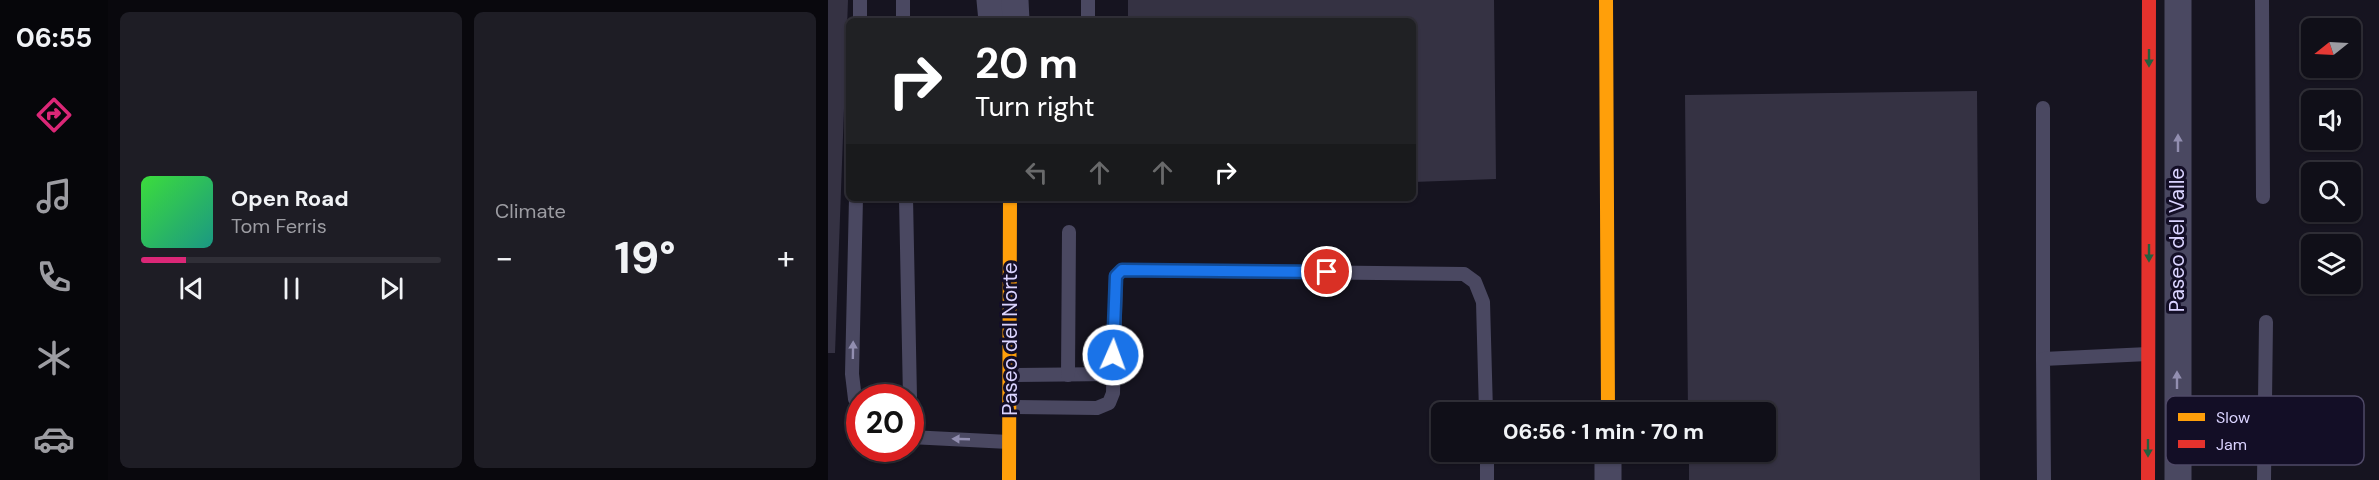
<!DOCTYPE html>
<meta charset="utf-8">
<style>
body{margin:0;font-family:"DM Sans",sans-serif;background:#1e1d25;color:#f1f3f6;height:100vh;display:flex;flex-direction:column;font-size:22px;white-space:nowrap}
*{box-sizing:border-box;margin:0}
p{font-size:20px;color:#9c9ca2}
.icon{flex:none;width:33px;height:33px;fill:none;stroke:currentColor;stroke-width:2;stroke-linecap:round;stroke-linejoin:round}
.map{position:relative;flex:1;overflow:hidden}
.drawer{display:flex;flex-direction:column;gap:12px;padding:12px;background:#09080d;width:720px}
.drawer>*{flex:none}
.guide{position:absolute;left:18px;top:18px;width:570px;height:183px;border-radius:9px;box-shadow:0 2px 4px #0004,0 0 0 2px #302f37;background:#202124;color:#fff;overflow:hidden}
.needle{width:39px;rotate:252deg}
.controls{position:absolute;left:1473px;top:18px;display:grid;gap:12px}
.controls a{display:grid;place-items:center;width:60px;height:60px;border-radius:9px;background:#100f18;box-shadow:0 2px 4px #0004,0 0 0 2px #302f37;font-size:30px}
.speed{position:absolute;left:18px;top:384px;display:flex;gap:12px;font-size:30px;font-weight:700;text-align:center}
.speed>*{display:grid;place-content:center;width:78px;height:78px;border-radius:50%;background:#100f18;box-shadow:0 2px 4px #0004,0 0 0 2px #302f37;line-height:1}
.speed .limit{border:9px solid #d22;background:#fff;color:#111}
.pin{position:absolute;display:grid;place-items:center;width:51px;height:51px;color:#fff;margin:-26px;border:3px solid #fff;border-radius:50%;box-shadow:0 2px 6px #0007}
.me{position:absolute;width:66px;margin:-33px;rotate:2deg;stroke-linejoin:round;filter:drop-shadow(0 0 4px #0008)}
.turn{display:flex;align-items:center;gap:21px;height:126px;padding:0 30px;font-size:27px}
.turn .icon{width:78px;height:78px;stroke-width:2.5}
.turn b{display:block;font-size:42px;line-height:51px}
.lanes{display:flex;align-items:center;height:57px;padding:0 30px;background:#0003;justify-content:center;gap:30px;direction:ltr}
.lanes .off{opacity:.35}
.big{font-size:45px;font-weight:700;line-height:1.1}
.drawer .tile{flex:1;display:flex;flex-direction:column;justify-content:center;gap:9px;min-width:0;padding:0 21px;border-radius:9px;background:#1e1d25}
.song{display:flex;align-items:center;gap:18px}
.cover{width:72px;height:72px;border-radius:9px;background:linear-gradient(135deg,hsl(120 70% 55%),hsl(170 70% 35%))}
.played{height:6px;border-radius:3px;background:linear-gradient(90deg,#db2777 15%,#302f37 15%)}
.keys{display:flex;justify-content:space-around;direction:ltr}
.heat{display:flex;justify-content:space-between;align-items:center;font-size:33px;direction:ltr}
.drawer .tiles{flex:1;display:grid;gap:12px;grid-template-columns:repeat(2,1fr)}
.trip{position:absolute;left:603px;top:402px;width:345px;height:60px;border-radius:9px;background:#100f18;box-shadow:0 2px 4px #0004,0 0 0 2px #302f37;font-weight:700;line-height:60px;text-align:center}
main{display:flex;flex:1;min-height:0}
.menu{display:flex;flex-direction:column;width:108px;justify-content:space-around;align-items:center;background:#06060a;color:#9c9ca2}
.menu .icon{width:42px;height:42px}
.menu .active{color:#db2777}
.menu b{font-size:27px;color:#f1f3f6}
.map>svg:first-child{display:block}
</style>
<main>
<nav class="menu">
<b>06:55</b>
<svg class="icon active" aria-label="directions" viewBox="0 0 24 24"><path d="M12 3l9 9-9 9-9-9zM9 14v-3h6M13 9l2 2-2 2"/></svg>
<svg class="icon" aria-label="music" viewBox="0 0 24 24"><path d="M9 18V5l10-2v13"/><circle cx="6" cy="18" r="3"/><circle cx="16" cy="16" r="3"/></svg>
<svg class="icon" aria-label="phone" viewBox="0 0 24 24"><path d="M5 4h4l2 5-3 2q2 4 5 5l2-3 5 2v4C11 20 4 13 5 4z"/></svg>
<svg class="icon" aria-label="climate" viewBox="0 0 24 24"><path d="M12 3v18M4 7l16 10M4 17L20 7"/></svg>
<svg class="icon" aria-label="car" viewBox="0 0 24 24"><path d="M5 17H2v-5l4-1 3-4h7l3 4 3 1v5h-3M9 17h6M6 11h13"/><circle cx="7" cy="17" r="2"/><circle cx="17" cy="17" r="2"/></svg>
</nav>
<section class="drawer">
<div class="tiles">
<div class="tile">
<div class="song"><i class="cover"></i><div><b>Open Road</b><p>Tom Ferris</p></div></div>
<div class="played"></div>
<div class="keys"><svg class="icon" aria-label="previous" viewBox="0 0 24 24"><path d="M18 5L8 12l10 7zM5 5v14"/></svg><svg class="icon" aria-label="pause" viewBox="0 0 24 24"><path d="M8 5v14M16 5v14"/></svg><svg class="icon" aria-label="next" viewBox="0 0 24 24"><path d="M6 5l10 7-10 7zM19 5v14"/></svg></div>
</div>
<div class="tile"><p>Climate</p>
<div class="heat"><a>−</a><b class="big">19°</b><a>+</a></div>
</div>
</div>
</section>
<div class="map">
<svg width="1551" height="480" viewBox="0 0 1551 480">
<rect width="100%" height="100%" fill="#161420"/>
<g fill="#353243">
<path d="M 0,0 L 20,0 L 7,353 L 0,353 Z"/>
<path d="M 300,0 L 666,0 L 668,179 L 585,182 L 585,21 L 300,21 Z"/>
<path d="M 1149,91 L 1152,480 L 861,480 L 861,452 L 938,452 L 938,412 L 860,412 L 857,95 Z"/>
</g>
<g fill="none" stroke-linecap="round" stroke-linejoin="round">
<g stroke="#4a4861" stroke-width="14">
<path d="M 75,0 L 75,21"/>
<path d="M 260,0 L 260,21"/>
<path d="M 1434,0 L 1435,197"/>
<path d="M 32,21 L 32,0"/>
<path d="M 28,198 L 24,374 L 27,399 L 32,407"/>
<path d="M 78,198 L 82,398"/>
<path d="M 1215,359 L 1215,108"/>
<path d="M 183,375 L 285,374"/>
<path d="M 240,375 L 241,232"/>
<path d="M 183,407 L 269,408 L 281,403 L 285,393 L 288,276 L 294,270 L 636,274 L 647,282 L 655,302 L 658,412"/>
<path d="M 1349,411 L 1437,409"/>
<path d="M 82,437 L 181,442"/>
<path d="M 659,452 L 659,480"/>
<path d="M 1216,480 L 1215,359 L 1320,354"/>
<path d="M 1436,480 L 1438,322"/>
</g>
<g stroke="#4a4861" stroke-width="27">
<path d="M 162,0 L 164,21"/>
<path d="M 187,0 L 188,21"/>
<path d="M 780,452 L 780,480"/>
<path d="M 1350,480 L 1350,0"/>
</g>
<g stroke="#ff9f0a" stroke-width="14">
<path d="M 778,0 L 780,412"/>
<path d="M 181,480 L 182,198"/>
</g>
<path stroke="#e5322d" stroke-width="14" d="M 1320,480 L 1321,0"/>
</g>
<defs><path id="oneway-solid" d="M-6-.8H1V-3.2L6.5 0L1 3.2V.8H-6Z" transform="scale(1.5)"/></defs>
<g fill="#22613e">
<use href="#oneway-solid" transform="translate(1321 58) rotate(90)"/>
<use href="#oneway-solid" transform="translate(1321 253) rotate(90)"/>
<use href="#oneway-solid" transform="translate(1320 448) rotate(90)"/>
</g>
<g fill="#928eb0">
<use href="#oneway-solid" transform="translate(1350 143) rotate(-90)"/>
<use href="#oneway-solid" transform="translate(25 350) rotate(-89)"/>
<use href="#oneway-solid" transform="translate(1349 380) rotate(-90)"/>
<use href="#oneway-solid" transform="translate(133 439) rotate(-178)"/>
</g>
<g fill="none" stroke-linecap="round" stroke-linejoin="round">
<defs>
<path id="route" d="M 285,355 L 288,276 L 294,270 L 499,272"/>
</defs>
<use href="#route" stroke="#114b97" stroke-width="15"/>
<use href="#route" stroke="#1a73e8" stroke-width="10"/>
</g>
<g text-anchor="middle" stroke-width="6" stroke-linejoin="round" paint-order="stroke">
<g font-size="21" fill="#dad3ff" stroke="#130e26">
<text transform="translate(1349 240) rotate(-90)" y="7">Paseo del Valle</text>
<text transform="translate(182 339) rotate(-90)" y="7">Paseo del Norte</text>
</g>
</g>
<rect x="1338" y="396" width="198" height="69" rx="9" fill="#130e26" stroke="#4f4967" stroke-width="1.5"/>
<rect x="1350" y="413" width="27" height="8" fill="#ff9f0a"/>
<rect x="1350" y="440" width="27" height="8" fill="#e5322d"/>
<g font-size="16" fill="#dad3ff">
<text x="1388" y="423">Slow</text>
<text x="1388" y="450">Jam</text>
</g>
</svg>
<div class="controls">
<a><svg class="needle" viewBox="-14 -14 28 28"><path d="M0-13l5 13h-10z" fill="#e53935"/><path d="M0 13l5-13h-10z" fill="#9c9ca2"/></svg></a>
<a><svg class="icon" aria-label="sound" viewBox="0 0 24 24"><path d="M4 9h4l5-4v14l-5-4H4zM17 9q2 3 0 6"/></svg></a>
<a><svg class="icon" aria-label="search" viewBox="0 0 24 24"><circle cx="10" cy="10" r="6"/><path d="M15 15l6 6"/></svg></a>
<a><svg class="icon" aria-label="layers" viewBox="0 0 24 24"><path d="M12 4l9 5-9 5-9-5zM3 14l9 5 9-5"/></svg></a>
</div>
<div class="speed"><div class="limit">20</div></div>
<div class="pin" style="left:499px;top:272px;background:#d93025"><svg class="icon" aria-label="arrive" viewBox="0 0 24 24"><path d="M6 21V4h12l-3 4 3 4H6"/></svg></div>
<svg class="me" style="left:285px;top:355px" viewBox="-20 -20 40 40"><circle r="17" fill="#1a73e8" stroke="#fff" stroke-width="3"/><path d="M0-11L8 9 0 5-8 9z" fill="#fff"/></svg>
<div class="trip">06:56 · 1 min · 70 m</div>
<div class="guide">
<div class="turn"><svg class="icon" aria-label="right" viewBox="0 0 24 24"><path d="M7 20v-9h11M14 6l5 5-5 5"/></svg><div><b>20 m</b>Turn right</div></div>
<div class="lanes"><svg class="icon off" aria-label="left" viewBox="0 0 24 24"><path d="M17 20v-9H6M10 6l-5 5 5 5"/></svg><svg class="icon off" aria-label="ahead" viewBox="0 0 24 24"><path d="M12 20V5M6 11l6-6 6 6"/></svg><svg class="icon off" aria-label="ahead" viewBox="0 0 24 24"><path d="M12 20V5M6 11l6-6 6 6"/></svg><svg class="icon" aria-label="right" viewBox="0 0 24 24"><path d="M7 20v-9h11M14 6l5 5-5 5"/></svg></div>
</div>
</div>
</main>
